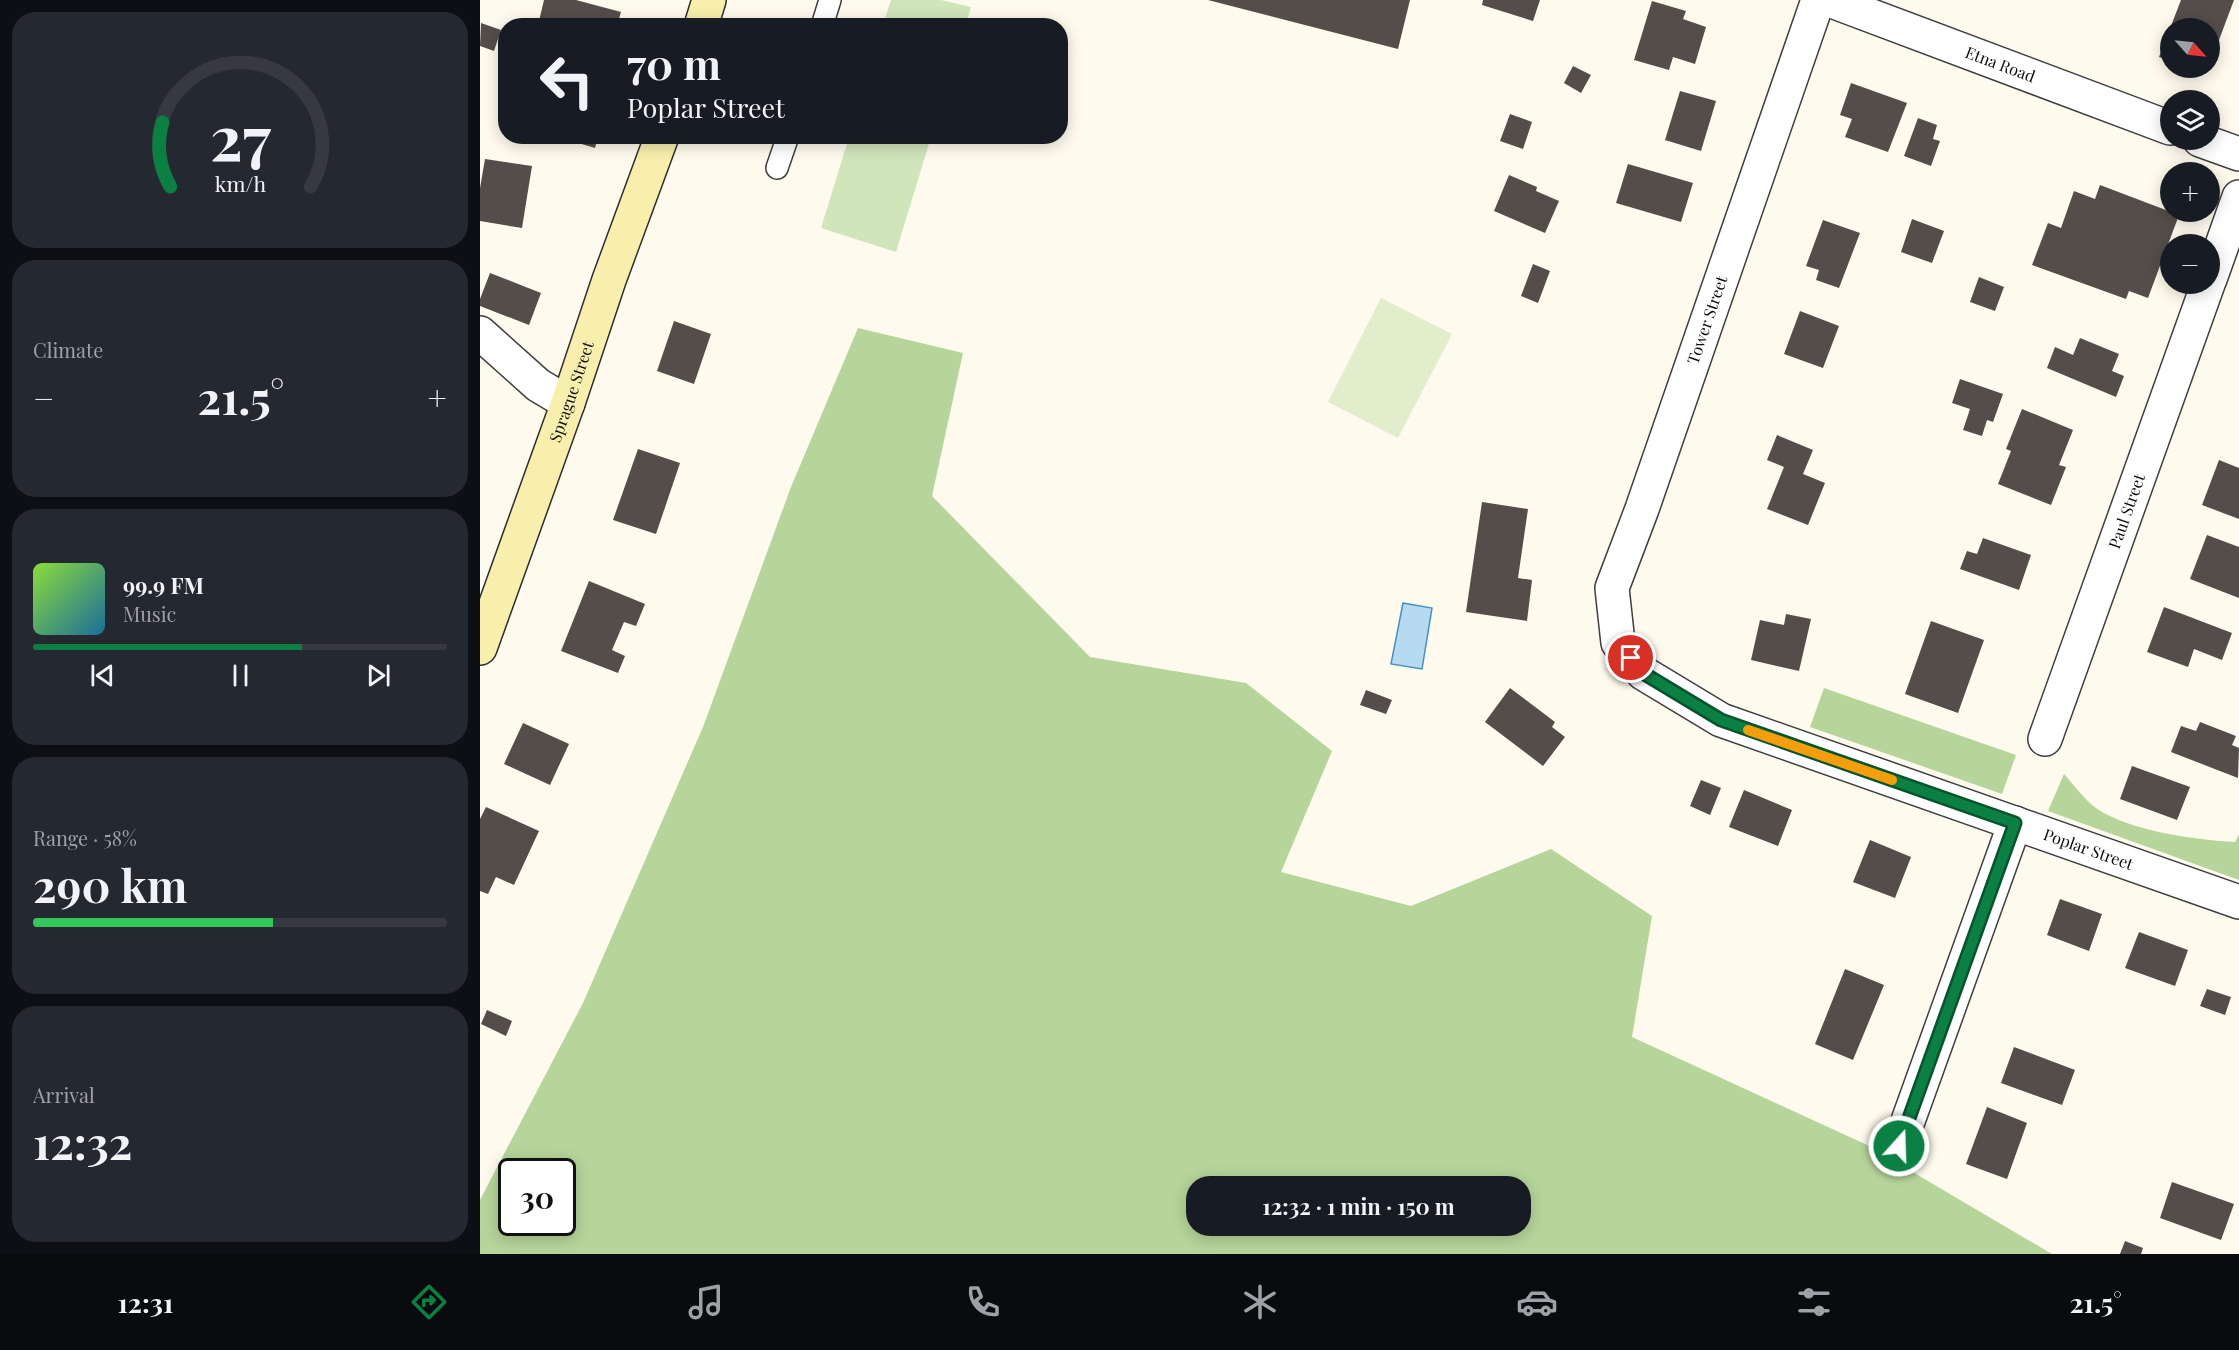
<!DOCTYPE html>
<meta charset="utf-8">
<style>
body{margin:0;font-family:"Playfair Display",serif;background:#242831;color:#f1f3f6;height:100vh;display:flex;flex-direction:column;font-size:22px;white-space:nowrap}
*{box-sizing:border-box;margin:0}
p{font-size:20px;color:#9ea1a6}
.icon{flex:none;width:33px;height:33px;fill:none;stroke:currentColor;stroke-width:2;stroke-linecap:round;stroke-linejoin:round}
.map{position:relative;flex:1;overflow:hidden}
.details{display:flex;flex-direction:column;gap:12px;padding:12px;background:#0d0f14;width:480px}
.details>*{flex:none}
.hud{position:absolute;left:18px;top:18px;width:570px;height:126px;border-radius:24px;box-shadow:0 3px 15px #0003;background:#171b24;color:#f1f3f6;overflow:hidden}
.needle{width:39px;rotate:117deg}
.tools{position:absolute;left:1680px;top:18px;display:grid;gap:12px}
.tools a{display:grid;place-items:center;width:60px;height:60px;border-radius:50%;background:#171b24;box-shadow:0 3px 15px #0003;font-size:30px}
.speed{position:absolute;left:18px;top:1158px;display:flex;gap:12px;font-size:30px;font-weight:700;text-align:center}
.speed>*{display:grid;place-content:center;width:78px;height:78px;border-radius:50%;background:#171b24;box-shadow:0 3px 15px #0003;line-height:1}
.speed .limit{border:3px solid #111;border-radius:9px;background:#fff;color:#111}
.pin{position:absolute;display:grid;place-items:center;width:51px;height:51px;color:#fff;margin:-26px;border:3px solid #fff;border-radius:50%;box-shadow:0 2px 6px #0007}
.me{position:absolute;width:66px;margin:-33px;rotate:20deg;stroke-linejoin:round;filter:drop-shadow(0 0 4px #0008)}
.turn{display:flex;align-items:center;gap:21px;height:126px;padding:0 30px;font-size:27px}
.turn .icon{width:78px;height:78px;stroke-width:2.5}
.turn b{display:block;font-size:42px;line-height:51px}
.big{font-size:45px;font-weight:700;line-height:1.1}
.details .widget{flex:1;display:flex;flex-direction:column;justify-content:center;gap:9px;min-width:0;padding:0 21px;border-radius:24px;background:#242831}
.details .dial{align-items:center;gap:0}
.dial svg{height:156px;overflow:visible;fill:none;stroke:#363941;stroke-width:7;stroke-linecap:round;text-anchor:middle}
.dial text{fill:#f1f3f6;stroke:none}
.song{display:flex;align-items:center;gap:18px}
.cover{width:72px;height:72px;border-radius:9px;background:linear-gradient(135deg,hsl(90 70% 55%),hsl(200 70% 35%))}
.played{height:6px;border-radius:3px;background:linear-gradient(90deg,#0b8043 65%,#363941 65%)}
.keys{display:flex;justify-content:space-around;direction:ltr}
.heat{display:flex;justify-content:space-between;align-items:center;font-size:33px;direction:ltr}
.charge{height:9px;border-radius:4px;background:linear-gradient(90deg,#34c759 58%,#363941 0)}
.trip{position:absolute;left:706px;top:1176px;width:345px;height:60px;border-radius:24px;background:#171b24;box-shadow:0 3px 15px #0003;font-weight:700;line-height:60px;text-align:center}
.tabs{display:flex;height:96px;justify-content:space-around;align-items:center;background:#090b0e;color:#9ea1a6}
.tabs .icon{width:42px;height:42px}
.tabs .on{color:#0b8043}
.tabs b{font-size:27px;color:#f1f3f6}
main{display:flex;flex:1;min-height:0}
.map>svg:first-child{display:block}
</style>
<main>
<section class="details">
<div class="widget dial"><svg viewBox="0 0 100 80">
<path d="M14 69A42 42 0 1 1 86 69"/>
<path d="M14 69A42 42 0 0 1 10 36" stroke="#0b8043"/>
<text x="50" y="56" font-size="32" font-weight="700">27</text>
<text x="50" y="72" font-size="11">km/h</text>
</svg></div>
<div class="widget"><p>Climate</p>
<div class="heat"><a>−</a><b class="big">21.5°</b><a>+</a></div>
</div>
<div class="widget">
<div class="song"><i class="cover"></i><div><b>99.9 FM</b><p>Music</p></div></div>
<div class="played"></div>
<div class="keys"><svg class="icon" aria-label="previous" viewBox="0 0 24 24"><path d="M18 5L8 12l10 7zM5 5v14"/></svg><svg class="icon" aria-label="pause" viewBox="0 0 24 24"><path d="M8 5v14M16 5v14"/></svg><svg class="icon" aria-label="next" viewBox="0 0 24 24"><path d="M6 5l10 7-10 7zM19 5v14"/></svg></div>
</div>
<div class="widget"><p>Range · 58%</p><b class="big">290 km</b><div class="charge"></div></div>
<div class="widget"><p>Arrival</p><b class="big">12:32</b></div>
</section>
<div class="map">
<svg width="1759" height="1254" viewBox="0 0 1759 1254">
<rect width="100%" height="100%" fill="#fefaed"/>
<g fill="#d1e5ba">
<path d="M 411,0 L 461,0 L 491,7 L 486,25 L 403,25 Z"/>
<path d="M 369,137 L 451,137 L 416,252 L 341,228 Z"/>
</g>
<g fill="#b5d59a" fill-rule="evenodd">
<path d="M 378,328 L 483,353 L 452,496 L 610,657 L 766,683 L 852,751 L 801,872 L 931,906 L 1071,849 L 1172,916 L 1152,1037 L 1385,1144 L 1572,1254 L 0,1254 L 0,1200 L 103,1003 L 223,727 L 311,487 ZM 32,1172 L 82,1172 L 82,1222 L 32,1222 ZM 717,1186 L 1041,1186 L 1041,1226 L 717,1226 Z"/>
<path d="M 1344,688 L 1536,755 L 1522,794 L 1330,727 Z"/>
<path d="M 1584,774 C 1594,785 1604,799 1616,808 C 1649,831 1716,840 1755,842 L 1759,834 L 1759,880 L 1568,811 Z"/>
</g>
<path fill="#e2edcb" d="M 901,298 L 972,334 L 918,438 L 848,402 Z"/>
<path fill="#b6dbf1" stroke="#4391c2" stroke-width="1.5" d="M 923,603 L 952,608 L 942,669 L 911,664 Z"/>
<g fill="#544e4a">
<path d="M 64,0 L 96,0 L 141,12 L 137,26 L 77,26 L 59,21 Z"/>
<path d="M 728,0 L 930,0 L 918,49 Z"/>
<path d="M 1003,0 L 1060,0 L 1053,21 L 1002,5 Z"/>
<path d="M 1701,0 L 1754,0 L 1730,64 L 1730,28 L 1690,28 L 1690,61 L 1679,57 Z"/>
<path d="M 1172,1 L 1206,11 L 1203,19 L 1226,27 L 1215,64 L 1193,57 L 1189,70 L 1154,60 Z"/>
<path d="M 1,23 L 21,30 L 14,51 L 0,46 Z"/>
<path d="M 1093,66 L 1111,75 L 1101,93 L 1084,83 Z"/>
<path d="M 1371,83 L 1427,103 L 1408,152 L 1365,137 L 1372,119 L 1360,115 Z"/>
<path d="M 1200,91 L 1236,101 L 1221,151 L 1185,140 Z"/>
<path d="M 1030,114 L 1052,122 L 1043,149 L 1020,141 Z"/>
<path d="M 1438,118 L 1457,125 L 1453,139 L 1460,141 L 1451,166 L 1424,156 Z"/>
<path d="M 75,136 L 118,136 L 115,148 Z"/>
<path d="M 5,159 L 52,166 L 42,228 L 0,221 L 0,188 Z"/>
<path d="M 1148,164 L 1213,183 L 1201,222 L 1136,203 Z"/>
<path d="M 1029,175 L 1057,187 L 1056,191 L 1079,201 L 1065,233 L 1014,211 Z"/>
<path d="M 1620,185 L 1699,215 L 1668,298 L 1649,291 L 1646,299 L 1552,265 L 1568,223 L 1581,228 L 1594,191 L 1615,199 Z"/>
<path d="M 1432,219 L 1464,231 L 1452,263 L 1421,252 Z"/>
<path d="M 1343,220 L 1380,233 L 1359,288 L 1336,280 L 1339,270 L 1326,266 Z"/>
<path d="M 1053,264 L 1070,271 L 1058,303 L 1041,296 Z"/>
<path d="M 10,273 L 61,293 L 49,325 L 0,306 L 0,299 Z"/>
<path d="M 1499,277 L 1524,287 L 1515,311 L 1490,302 Z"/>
<path d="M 1320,311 L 1359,326 L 1343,368 L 1304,354 Z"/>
<path d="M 194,321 L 231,334 L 214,384 L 177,371 Z"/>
<path d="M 1600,338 L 1639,354 L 1632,371 L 1644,376 L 1636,397 L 1567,368 L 1575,347 L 1593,355 Z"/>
<path d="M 1480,379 L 1523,394 L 1513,422 L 1507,420 L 1502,436 L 1483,430 L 1490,409 L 1472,403 Z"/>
<path d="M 1542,409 L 1593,430 L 1579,465 L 1586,467 L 1571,505 L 1518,484 L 1531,451 L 1526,449 Z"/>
<path d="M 1297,435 L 1333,450 L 1323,474 L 1345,483 L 1328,525 L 1287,509 L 1304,467 L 1287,460 Z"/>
<path d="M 158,449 L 200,463 L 176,534 L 133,520 Z"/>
<path d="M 1739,460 L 1759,468 L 1759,519 L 1722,505 Z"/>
<path d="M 1002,502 L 1048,509 L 1038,578 L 1052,580 L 1047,621 L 986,612 Z"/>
<path d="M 1727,535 L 1759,547 L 1759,598 L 1710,579 Z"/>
<path d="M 1503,538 L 1551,555 L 1539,590 L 1480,569 L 1487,551 L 1497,554 Z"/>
<path d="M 109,581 L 165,604 L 156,626 L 144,622 L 132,650 L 145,656 L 138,673 L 81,651 Z"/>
<path d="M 1684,607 L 1752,633 L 1742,660 L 1714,649 L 1708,667 L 1667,652 Z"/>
<path d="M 1306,614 L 1331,619 L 1319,671 L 1271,660 L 1280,620 L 1304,625 Z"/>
<path d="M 1451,621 L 1504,640 L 1478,713 L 1425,694 Z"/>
<path d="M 1030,688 L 1075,722 L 1072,727 L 1085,737 L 1063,766 L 1005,722 Z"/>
<path d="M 886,690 L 912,700 L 906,714 L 880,705 Z"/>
<path d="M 1720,722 L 1756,736 L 1752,745 L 1759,748 L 1758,778 L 1691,752 L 1701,726 L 1716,731 Z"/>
<path d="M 43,723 L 89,744 L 70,785 L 24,764 Z"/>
<path d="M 1652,766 L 1710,787 L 1697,820 L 1640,799 Z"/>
<path d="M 1221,780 L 1241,788 L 1230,815 L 1210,806 Z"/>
<path d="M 1264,790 L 1312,810 L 1298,846 L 1249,827 Z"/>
<path d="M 6,807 L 59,831 L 34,885 L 16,877 L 8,894 L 0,891 L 0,819 Z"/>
<path d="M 1390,840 L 1431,857 L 1415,898 L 1373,882 Z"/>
<path d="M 1580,899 L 1622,914 L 1609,951 L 1567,935 Z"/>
<path d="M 1659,932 L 1708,950 L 1695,986 L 1645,968 Z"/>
<path d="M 1365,969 L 1404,985 L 1373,1060 L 1335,1044 Z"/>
<path d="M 1727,989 L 1751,997 L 1745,1015 L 1720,1006 Z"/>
<path d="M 7,1010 L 32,1021 L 26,1036 L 1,1024 Z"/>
<path d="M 1534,1047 L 1595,1070 L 1582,1105 L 1521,1083 Z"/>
<path d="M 1507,1107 L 1547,1123 L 1527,1179 L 1486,1164 Z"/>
<path d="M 1692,1182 L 1754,1204 L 1741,1240 L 1680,1218 Z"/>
<path d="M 1645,1241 L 1663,1248 L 1661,1254 L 1640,1254 Z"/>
</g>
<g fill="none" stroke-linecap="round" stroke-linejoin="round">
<defs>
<g id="lane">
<path d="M 342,26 L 350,0"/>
<path d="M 297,168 L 308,136"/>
</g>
<g id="street">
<path id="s1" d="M 1338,0 L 1162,509 L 1132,588 L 1138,643 L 1163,673 L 1241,720 L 1759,902"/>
<path id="s2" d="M 1349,0 L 1690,128"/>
<path d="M 1720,140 L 1759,154"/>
<path d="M 1730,279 L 1759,197"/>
<path d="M 0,333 L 58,385 L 88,403"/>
<path id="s3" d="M 1565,739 L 1728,284"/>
<path d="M 1419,1146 L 1535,823"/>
</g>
<g id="secondary">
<path d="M 221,26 L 229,0"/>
<path id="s4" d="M 0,648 L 88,403 L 129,280 L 182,136"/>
</g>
</defs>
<use href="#lane" stroke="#3f3f3f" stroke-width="24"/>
<use href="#street" stroke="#3f3f3f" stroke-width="36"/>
<use href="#secondary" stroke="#2e2e2e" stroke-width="36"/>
<use href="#lane" stroke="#fff" stroke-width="21"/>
<use href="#street" stroke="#fff" stroke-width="33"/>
<use href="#secondary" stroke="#f8efad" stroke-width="33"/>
</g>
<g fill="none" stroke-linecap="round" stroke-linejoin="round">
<defs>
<path id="route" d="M 1151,658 L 1163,673 L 1241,720 L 1535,823 L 1419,1146"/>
</defs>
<use href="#route" stroke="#07532c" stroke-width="15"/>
<use href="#route" stroke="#0b8043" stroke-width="10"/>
<path stroke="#f59e0b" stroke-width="10" d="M 1268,730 L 1412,780"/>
</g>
<g text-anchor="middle" stroke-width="6" stroke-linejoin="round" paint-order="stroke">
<g font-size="16" fill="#0c0c0c" stroke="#fff">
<text dy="6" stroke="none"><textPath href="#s2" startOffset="183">Etna Road</textPath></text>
<text transform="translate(1227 320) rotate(-71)" y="6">Tower Street</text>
<text dy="6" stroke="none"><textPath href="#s4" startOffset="272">Sprague Street</textPath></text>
<text dy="6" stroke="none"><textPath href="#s3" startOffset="242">Paul Street</textPath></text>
<text dy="6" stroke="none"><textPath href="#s1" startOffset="1198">Poplar Street</textPath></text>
</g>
</g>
</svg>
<div class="tools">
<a><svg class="needle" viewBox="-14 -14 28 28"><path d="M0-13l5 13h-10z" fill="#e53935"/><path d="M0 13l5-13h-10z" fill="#9ea1a6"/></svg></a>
<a><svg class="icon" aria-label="layers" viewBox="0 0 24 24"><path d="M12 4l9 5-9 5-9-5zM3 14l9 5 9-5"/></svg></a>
<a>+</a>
<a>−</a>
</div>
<div class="speed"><div class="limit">30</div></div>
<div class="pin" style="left:1151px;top:658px;background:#d93025"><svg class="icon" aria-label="arrive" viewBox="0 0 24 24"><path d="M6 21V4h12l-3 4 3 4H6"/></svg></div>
<svg class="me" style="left:1419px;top:1146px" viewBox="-20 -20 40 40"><circle r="17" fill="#0b8043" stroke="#fff" stroke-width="3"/><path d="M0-11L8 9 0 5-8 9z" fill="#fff"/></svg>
<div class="trip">12:32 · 1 min · 150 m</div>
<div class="hud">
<div class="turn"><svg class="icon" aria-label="left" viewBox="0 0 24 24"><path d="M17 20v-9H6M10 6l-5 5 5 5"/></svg><div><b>70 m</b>Poplar Street</div></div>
</div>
</div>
</main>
<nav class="tabs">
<b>12:31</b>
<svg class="icon on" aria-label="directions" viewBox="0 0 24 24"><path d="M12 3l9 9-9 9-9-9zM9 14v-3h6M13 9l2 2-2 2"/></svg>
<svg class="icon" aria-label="music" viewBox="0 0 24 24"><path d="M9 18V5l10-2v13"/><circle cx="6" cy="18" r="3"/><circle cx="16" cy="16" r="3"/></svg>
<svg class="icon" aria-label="phone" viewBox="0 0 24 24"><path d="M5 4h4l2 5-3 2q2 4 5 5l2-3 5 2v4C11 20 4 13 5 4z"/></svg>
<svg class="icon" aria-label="climate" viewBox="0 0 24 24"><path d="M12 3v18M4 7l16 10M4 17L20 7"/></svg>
<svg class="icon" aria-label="car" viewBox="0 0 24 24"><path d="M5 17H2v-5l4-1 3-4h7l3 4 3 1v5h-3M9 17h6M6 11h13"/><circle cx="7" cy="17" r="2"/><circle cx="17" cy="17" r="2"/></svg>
<svg class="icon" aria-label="filters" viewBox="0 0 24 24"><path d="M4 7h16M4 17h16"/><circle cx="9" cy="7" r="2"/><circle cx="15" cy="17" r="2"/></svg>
<b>21.5°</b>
</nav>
